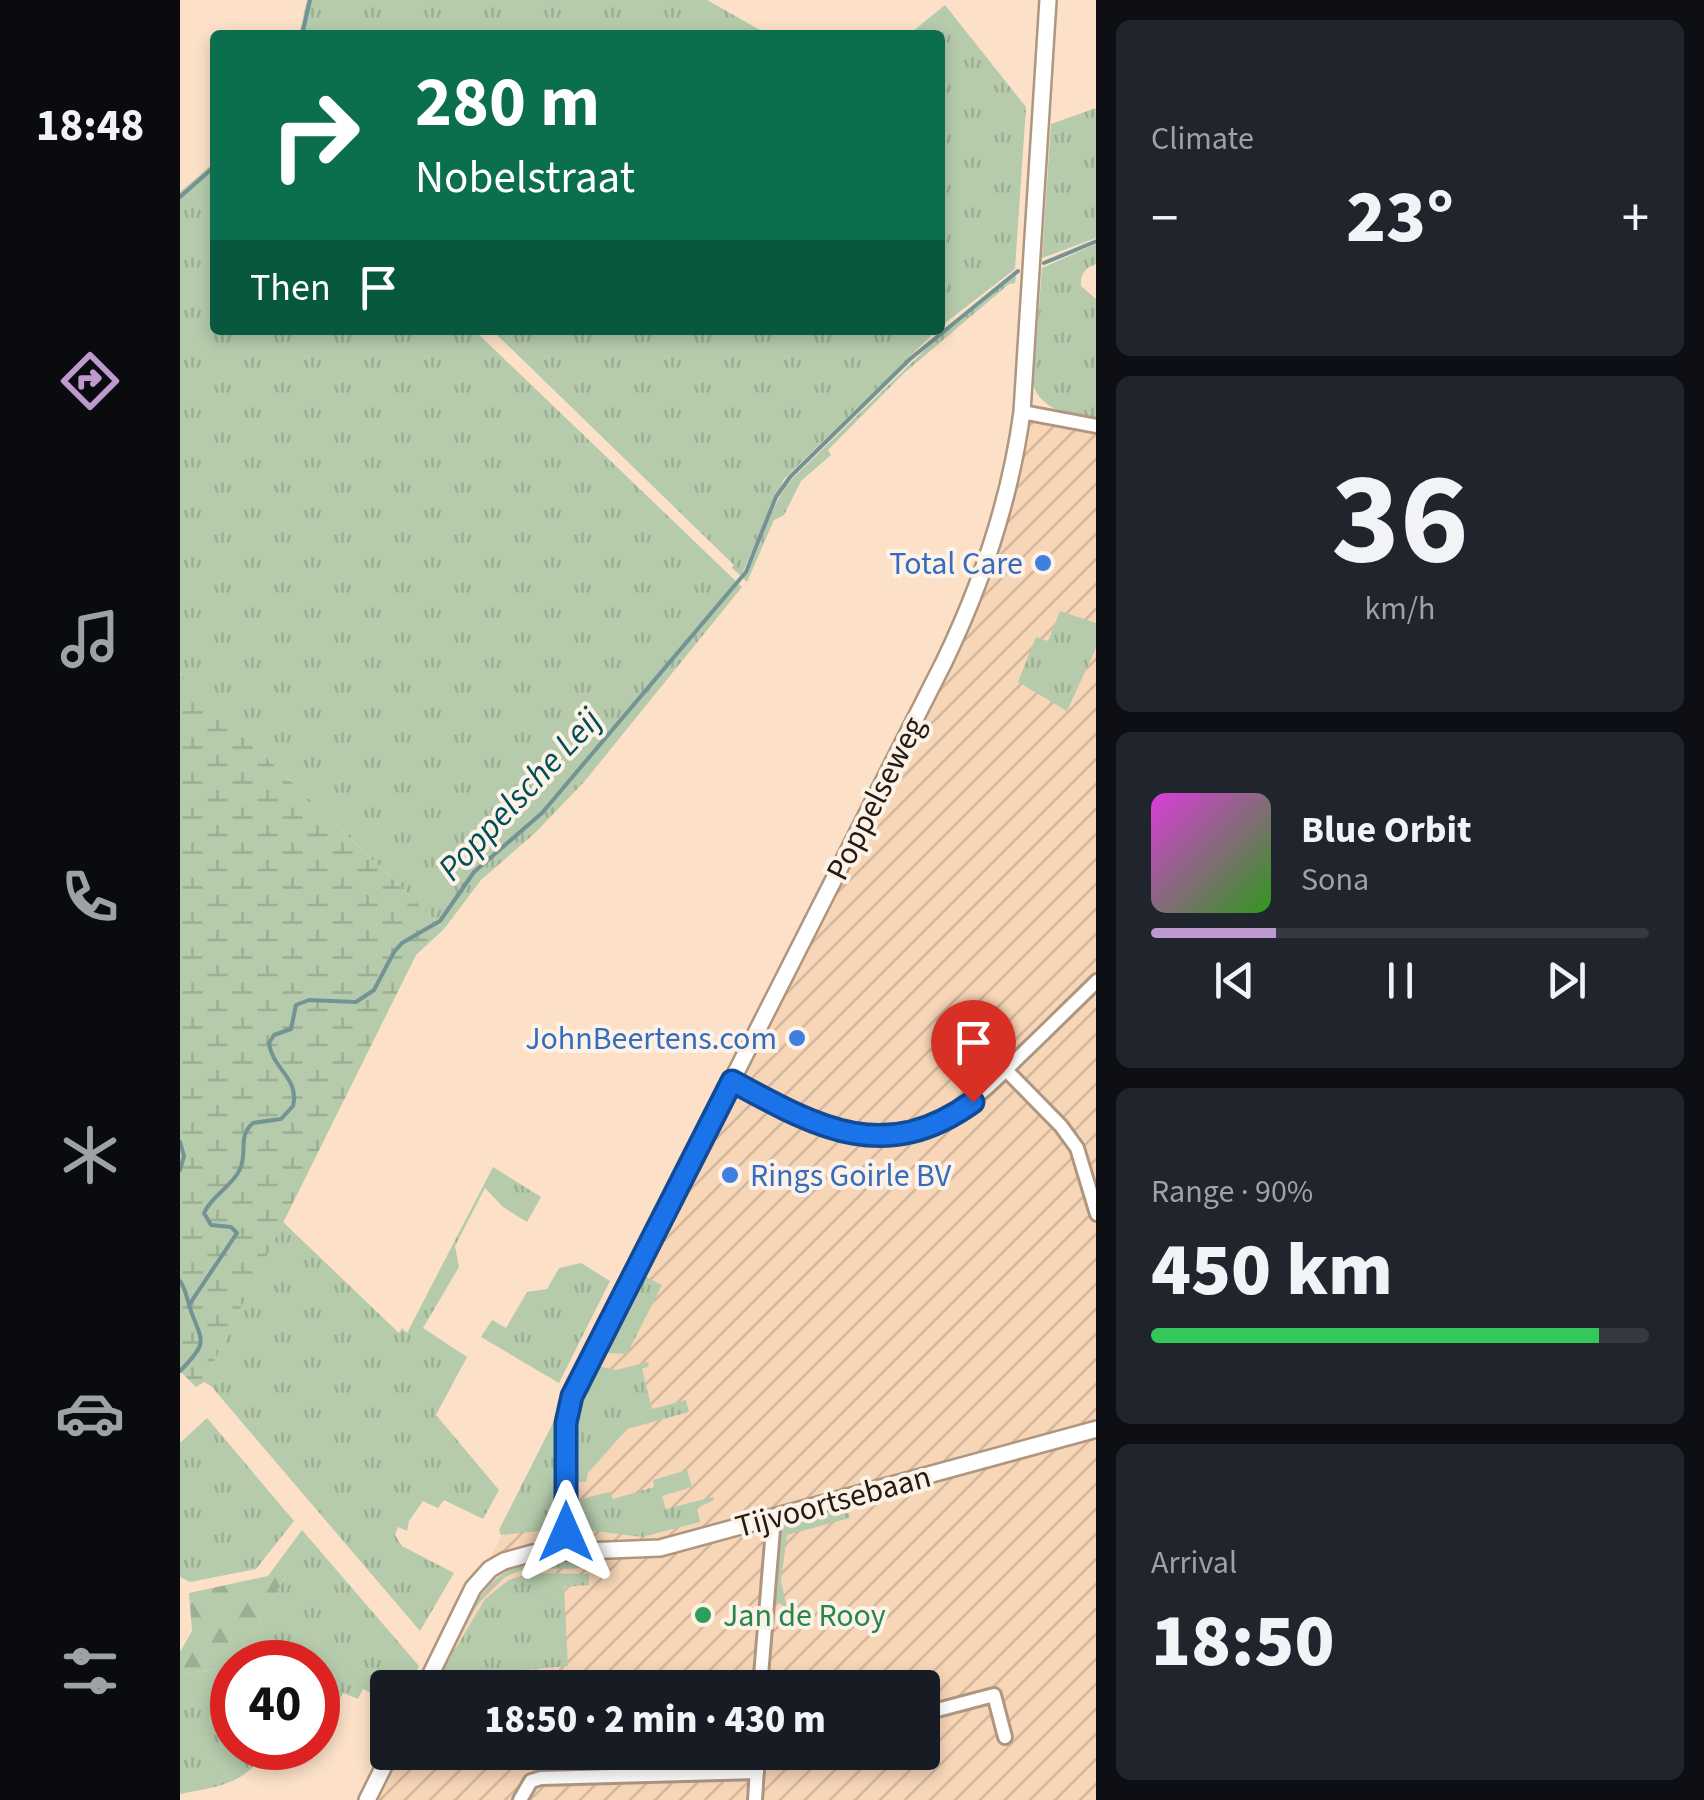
<!DOCTYPE html>
<meta charset="utf-8">
<style>
body{margin:0;font-family:"Source Sans 3",sans-serif;background:#20242c;color:#f1f3f6;height:100vh;display:flex;flex-direction:column;font-size:38px;white-space:nowrap}
*{box-sizing:border-box;margin:0}
p{font-size:32px;color:#9ea1a6}
.icon{flex:none;width:55px;height:55px;fill:none;stroke:currentColor;stroke-width:2;stroke-linecap:round;stroke-linejoin:round}
.map{position:relative;flex:1;overflow:hidden}
.drawer{display:flex;flex-direction:column;gap:20px;padding:20px;background:#0d0f14;width:608px}
.drawer>*{flex:none}
.guide{position:absolute;left:30px;top:30px;width:735px;height:305px;border-radius:10px;box-shadow:0 5px 15px #0003;background:#0b6e4f;color:#fff;overflow:hidden}
.speed{position:absolute;left:30px;top:1640px;display:flex;gap:20px;font-size:50px;font-weight:700;text-align:center}
.speed>*{display:grid;place-content:center;width:130px;height:130px;border-radius:50%;background:#171b24;box-shadow:0 5px 15px #0003;line-height:1}
.speed .limit{border:15px solid #d22;background:#fff;color:#111}
.pin{position:absolute;display:grid;place-items:center;width:85px;height:85px;color:#fff;margin:-102px -42px;border-radius:50% 50% 50% 0;rotate:-45deg;box-shadow:0 0 10px #0007}
.pin .icon{rotate:45deg}
.me{position:absolute;width:110px;margin:-55px;rotate:0deg;stroke-linejoin:round;filter:drop-shadow(0 0 8px #0008)}
.turn{display:flex;align-items:center;gap:35px;height:210px;padding:0 40px;font-size:45px}
.turn .icon{width:130px;height:130px;stroke-width:2.5}
.turn b{display:block;font-size:70px;line-height:85px}
.then{display:flex;align-items:center;height:95px;padding:0 40px;background:#0003;gap:20px;font-size:38px}
.big{font-size:75px;font-weight:800;line-height:1.1}
.drawer .card{flex:1;display:flex;flex-direction:column;justify-content:center;gap:15px;min-width:0;padding:0 35px;border-radius:15px;background:#20242c}
.drawer .dial{align-items:center;gap:0}
.dial b{font-size:130px;line-height:1}
.song{display:flex;align-items:center;gap:30px}
.cover{width:120px;height:120px;border-radius:15px;background:linear-gradient(135deg,hsl(300 70% 55%),hsl(110 70% 35%))}
.played{height:10px;border-radius:5px;background:linear-gradient(90deg,#bd99ce 25%,#363941 25%)}
.keys{display:flex;justify-content:space-around;direction:ltr}
.heat{display:flex;justify-content:space-between;align-items:center;font-size:55px;direction:ltr}
.charge{height:15px;border-radius:8px;background:linear-gradient(90deg,#34c759 90%,#363941 0)}
.trip{position:absolute;left:190px;top:1670px;width:570px;height:100px;border-radius:10px;background:#171b24;box-shadow:0 5px 15px #0003;font-weight:800;line-height:100px;text-align:center}
main{display:flex;flex:1;min-height:0}
.tab-bar{display:flex;flex-direction:column;width:180px;justify-content:space-around;align-items:center;background:#090b0e;color:#9ea1a6}
.tab-bar .icon{width:70px;height:70px}
.tab-bar .selected{color:#bd99ce}
.tab-bar b{font-size:45px;color:#f1f3f6}
.map>svg:first-child{display:block}
</style>
<main>
<nav class="tab-bar">
<b>18:48</b>
<svg class="icon selected" aria-label="directions" viewBox="0 0 24 24"><path d="M12 3l9 9-9 9-9-9zM9 14v-3h6M13 9l2 2-2 2"/></svg>
<svg class="icon" aria-label="music" viewBox="0 0 24 24"><path d="M9 18V5l10-2v13"/><circle cx="6" cy="18" r="3"/><circle cx="16" cy="16" r="3"/></svg>
<svg class="icon" aria-label="phone" viewBox="0 0 24 24"><path d="M5 4h4l2 5-3 2q2 4 5 5l2-3 5 2v4C11 20 4 13 5 4z"/></svg>
<svg class="icon" aria-label="climate" viewBox="0 0 24 24"><path d="M12 3v18M4 7l16 10M4 17L20 7"/></svg>
<svg class="icon" aria-label="car" viewBox="0 0 24 24"><path d="M5 17H2v-5l4-1 3-4h7l3 4 3 1v5h-3M9 17h6M6 11h13"/><circle cx="7" cy="17" r="2"/><circle cx="17" cy="17" r="2"/></svg>
<svg class="icon" aria-label="filters" viewBox="0 0 24 24"><path d="M4 7h16M4 17h16"/><circle cx="9" cy="7" r="2"/><circle cx="15" cy="17" r="2"/></svg>
</nav>
<div class="map">
<svg width="917" height="1800" viewBox="0 0 917 1800">
<defs>
<pattern id="industrial-furrows" width="10" height="10" patternUnits="userSpaceOnUse" patternTransform="scale(2.5)"><rect width="10" height="10" fill="#f7d6b8"/><path d="M-1 1l2-2M0 10L10 0M9 11l2-2" fill="none" stroke="#d4b79d"/></pattern>
<pattern id="grass-tufts" width="24" height="20" patternUnits="userSpaceOnUse" patternTransform="scale(2.5)"><rect width="24" height="20" fill="#b5cbac"/><path d="M3 7l-1-3M5 7V3M7 7l1-3M15 17l-1-3M17 17v-4M19 17l1-3" fill="none" stroke="#9cae93"/></pattern>
<pattern id="forest-firs" width="22" height="20" patternUnits="userSpaceOnUse" patternTransform="scale(2.5)"><rect width="22" height="20" fill="#b5cbac"/><path d="M5 1l3.5 6h-7zM16 11l3.5 6h-7z" fill="#9cae93"/></pattern>
<pattern id="wetland-marsh" width="20" height="14" patternUnits="userSpaceOnUse" patternTransform="scale(2.5)"><rect width="20" height="14" fill="#b5cbac"/><path d="M1 5h8M5 5V1M11 12h8M15 12V8" fill="none" stroke="#9cae93"/></pattern>
</defs>
<rect width="100%" height="100%" fill="#fce1c8"/>
<path fill="url(#industrial-furrows)" d="M 845,421 L 916,431 L 916,1800 L 190,1800 L 214,1753 L 742,1752 L 742,1688 L 246,1687 L 452,1273 L 791,616 Z"/>
<g fill="url(#grass-tufts)">
<path d="M 127,0 L 527,0 L 589,35 L 119,35 Z"/>
<path d="M 765,5 L 846,107 L 835,269 L 760,327 L 760,35 L 728,35 Z"/>
<path d="M 916,108 L 916,238 L 862,258 L 871,124 Z"/>
<path d="M 35,162 L 35,330 L 294,330 L 562,587 L 404,782 L 355,833 L 301,880 L 264,929 L 0,674 L 0,192 Z"/>
<path d="M 916,244 L 916,264 C 905,268 900,274 901,286 L 916,299 L 916,420 C 891,415 861,411 853,384 L 862,268 Z"/>
<path d="M 836,275 L 835,283 L 829,284 L 723,374 L 648,450 L 651,455 L 621,481 L 604,515 L 594,520 L 567,582 L 563,578 C 584,547 587,508 612,479 L 755,340 Z"/>
<path d="M 312,330 L 757,330 L 604,479 L 561,576 L 552,568 L 554,565 Z"/>
<path d="M 880,611 L 916,623 L 916,648 L 887,711 L 838,682 L 856,637 L 868,641 Z"/>
<path d="M 313,1167 L 361,1197 L 347,1222 L 323,1207 L 305,1188 L 275,1246 L 279,1267 L 243,1328 L 287,1357 L 256,1415 L 319,1490 L 303,1519 L 264,1500 L 258,1508 L 243,1501 L 229,1521 L 227,1531 L 218,1527 L 215,1535 L 222,1546 L 274,1573 L 240,1631 L 31,1386 L 24,1382 L 103,1222 L 219,1333 L 222,1328 L 227,1333 Z"/>
<path d="M 401,1263 L 430,1281 L 379,1383 L 301,1337 L 312,1320 L 326,1328 L 347,1292 L 367,1289 L 379,1268 Z"/>
<path d="M 466,1277 L 482,1285 L 447,1354 L 428,1353 L 426,1349 L 462,1278 Z"/>
<path d="M 468,1362 L 469,1366 L 462,1369 L 472,1409 L 506,1400 L 509,1412 L 447,1429 L 408,1473 L 406,1482 L 397,1482 C 397,1434 395,1410 417,1366 L 436,1370 Z"/>
<path d="M 27,1418 L 114,1521 L 76,1569 L 10,1582 L 0,1577 L 0,1443 Z"/>
<path d="M 373,1423 L 380,1426 L 380,1529 L 321,1535 L 319,1530 Z"/>
<path d="M 507,1470 L 512,1487 L 482,1496 L 486,1509 L 533,1497 L 534,1500 L 517,1508 L 520,1522 L 462,1537 L 407,1530 L 398,1500 L 429,1492 L 433,1499 L 474,1487 L 473,1480 Z"/>
<path d="M 661,1505 L 667,1508 L 670,1518 L 607,1535 L 601,1581 L 607,1608 L 592,1599 L 598,1533 L 603,1523 Z"/>
<path d="M 129,1538 L 239,1666 L 227,1687 L 208,1688 L 207,1701 L 183,1689 L 178,1699 L 163,1693 L 152,1717 L 138,1711 L 138,1662 L 59,1662 L 80,1619 Z"/>
<path d="M 376,1559 L 402,1559 L 402,1567 C 387,1571 369,1567 353,1569 C 313,1571 295,1607 279,1638 L 277,1637 C 301,1589 318,1562 376,1559 Z"/>
<path d="M 350,1573 L 409,1574 L 409,1585 L 384,1587 L 388,1666 L 269,1677 L 263,1687 L 253,1687 L 305,1599 L 329,1580 Z"/>
<path d="M 52,1667 L 52,1748 L 88,1748 C 65,1785 40,1786 0,1794 L 0,1674 Z"/>
</g>
<path fill="url(#forest-firs)" d="M 122,1530 L 129,1538 L 80,1619 L 61,1661 L 52,1662 L 52,1667 L 0,1674 L 0,1652 L 12,1631 L 9,1593 L 88,1576 Z"/>
<path fill="url(#wetland-marsh)" d="M 0,674 L 264,929 L 236,955 L 24,1382 L 16,1387 L 0,1371 Z"/>
<g fill="none" stroke-linecap="round" stroke-linejoin="round">
<g stroke="#739394" stroke-width="4">
<path d="M 122,35 L 130,0"/>
<path d="M 0,197 L 35,166"/>
<path d="M 864,263 L 917,241"/>
<path d="M 0,1142 L 4,1156 L 0,1170"/>
<path d="M 0,1281 C 6,1290 6,1295 9,1305 C 20,1341 32,1339 0,1371"/>
<path d="M 9,1305 L 57,1233 L 51,1227 L 31,1225 L 24,1213 C 32,1195 52,1187 60,1169 C 68,1152 57,1137 73,1123 L 101,1119 L 113,1106 C 120,1078 92,1069 89,1043 L 94,1035 L 111,1029 L 116,1005 L 129,1000 L 176,1002 L 194,990 L 214,952 L 222,943 L 260,921 L 294,872 L 362,813 L 566,572 L 596,497 L 610,477 L 730,359 L 838,271"/>
</g>
<defs>
<g id="minor">
<path d="M 842,412 L 917,426"/>
<path d="M 826,1070 L 881,1126 L 897,1148 L 917,1214"/>
<path d="M 552,1081 C 585,1099 620,1120 656,1131 C 736,1156 787,1109 839,1057 C 865,1032 890,1007 917,981"/>
<path d="M 580,1688 L 594,1517"/>
<path d="M 742,1714 L 814,1695 L 825,1737"/>
<path d="M 577,1762 L 604,1752"/>
<path d="M 340,1800 L 351,1781 L 361,1778 L 577,1772"/>
<path d="M 575,1800 L 578,1752"/>
</g>
<g id="tertiary">
<path d="M 385,1552 L 386,1423 L 392,1396 L 764,662 C 803,581 830,501 842,412 L 868,0"/>
<path d="M 244,1688 L 293,1588 L 310,1569 L 324,1561 L 353,1553 L 480,1548 L 917,1429"/>
<path d="M 187,1800 L 211,1752"/>
</g>
</defs>
<use href="#minor" stroke="#af967f" stroke-width="18"/>
<use href="#tertiary" stroke="#af967f" stroke-width="20"/>
<use href="#minor" stroke="#fff" stroke-width="12"/>
<use href="#tertiary" stroke="#fff" stroke-width="15"/>
</g>
<g fill="none" stroke-linecap="round" stroke-linejoin="round">
<defs>
<path id="route" d="M 386,1532 L 386,1423 L 392,1396 L 552,1081 C 637,1127 704,1166 793,1102"/>
</defs>
<use href="#route" stroke="#114b97" stroke-width="25"/>
<use href="#route" stroke="#1a73e8" stroke-width="18"/>
</g>
<g fill="#3f7fe0" stroke="#fdf2e8" stroke-width="4">
<circle cx="863" cy="563" r="10"/>
<circle cx="617" cy="1038" r="10"/>
<circle cx="550" cy="1175" r="10"/>
</g>
<circle fill="#2e9e5b" stroke="#fdf2e8" stroke-width="4" cx="523" cy="1615" r="10"/>
<g text-anchor="middle" stroke-width="8" stroke-linejoin="round" paint-order="stroke">
<g font-size="32" fill="#366cbe" stroke="#fdf2e8" text-anchor="end">
<text x="843" y="574">Total Care</text>
<text x="597" y="1049">JohnBeertens.com</text>
<text x="570" y="1186" text-anchor="start">Rings Goirle BV</text>
</g>
<g font-size="32" fill="#251b12" stroke="#fdf2e8">
<text transform="translate(695 798) rotate(-63)" y="11">Poppelseweg</text>
<text transform="translate(653 1501) rotate(-15)" y="11">Tijvoortsebaan</text>
</g>
<g font-size="32" fill="#27864d" stroke="#fdf2e8" text-anchor="start">
<text x="543" y="1626">Jan de Rooy</text>
</g>
<g font-size="35" font-style="italic" fill="#004e56" stroke="#fdf2e8">
<text transform="translate(339 794) rotate(-47)" y="12">Poppelsche Leij</text>
</g>
</g>
</svg>
<div class="speed"><div class="limit">40</div></div>
<div class="pin" style="left:793px;top:1102px;background:#d93025"><svg class="icon" aria-label="arrive" viewBox="0 0 24 24"><path d="M6 21V4h12l-3 4 3 4H6"/></svg></div>
<svg class="me" style="left:386px;top:1532px" viewBox="-20 -20 40 40"><path d="M0-17L14 15 0 8-14 15z" fill="#1a73e8" stroke="#fff" stroke-width="4"/></svg>
<div class="trip">18:50 · 2 min · 430 m</div>
<div class="guide">
<div class="turn"><svg class="icon" aria-label="right" viewBox="0 0 24 24"><path d="M7 20v-9h11M14 6l5 5-5 5"/></svg><div><b>280 m</b>Nobelstraat</div></div>
<div class="then">Then<svg class="icon" aria-label="arrive" viewBox="0 0 24 24"><path d="M6 21V4h12l-3 4 3 4H6"/></svg></div>
</div>
</div>
<section class="drawer">
<div class="card"><p>Climate</p>
<div class="heat"><a>−</a><b class="big">23°</b><a>+</a></div>
</div>
<div class="card dial"><b>36</b><p>km/h</p></div>
<div class="card">
<div class="song"><i class="cover"></i><div><b>Blue Orbit</b><p>Sona</p></div></div>
<div class="played"></div>
<div class="keys"><svg class="icon" aria-label="previous" viewBox="0 0 24 24"><path d="M18 5L8 12l10 7zM5 5v14"/></svg><svg class="icon" aria-label="pause" viewBox="0 0 24 24"><path d="M8 5v14M16 5v14"/></svg><svg class="icon" aria-label="next" viewBox="0 0 24 24"><path d="M6 5l10 7-10 7zM19 5v14"/></svg></div>
</div>
<div class="card"><p>Range · 90%</p><b class="big">450 km</b><div class="charge"></div></div>
<div class="card"><p>Arrival</p><b class="big">18:50</b></div>
</section>
</main>
